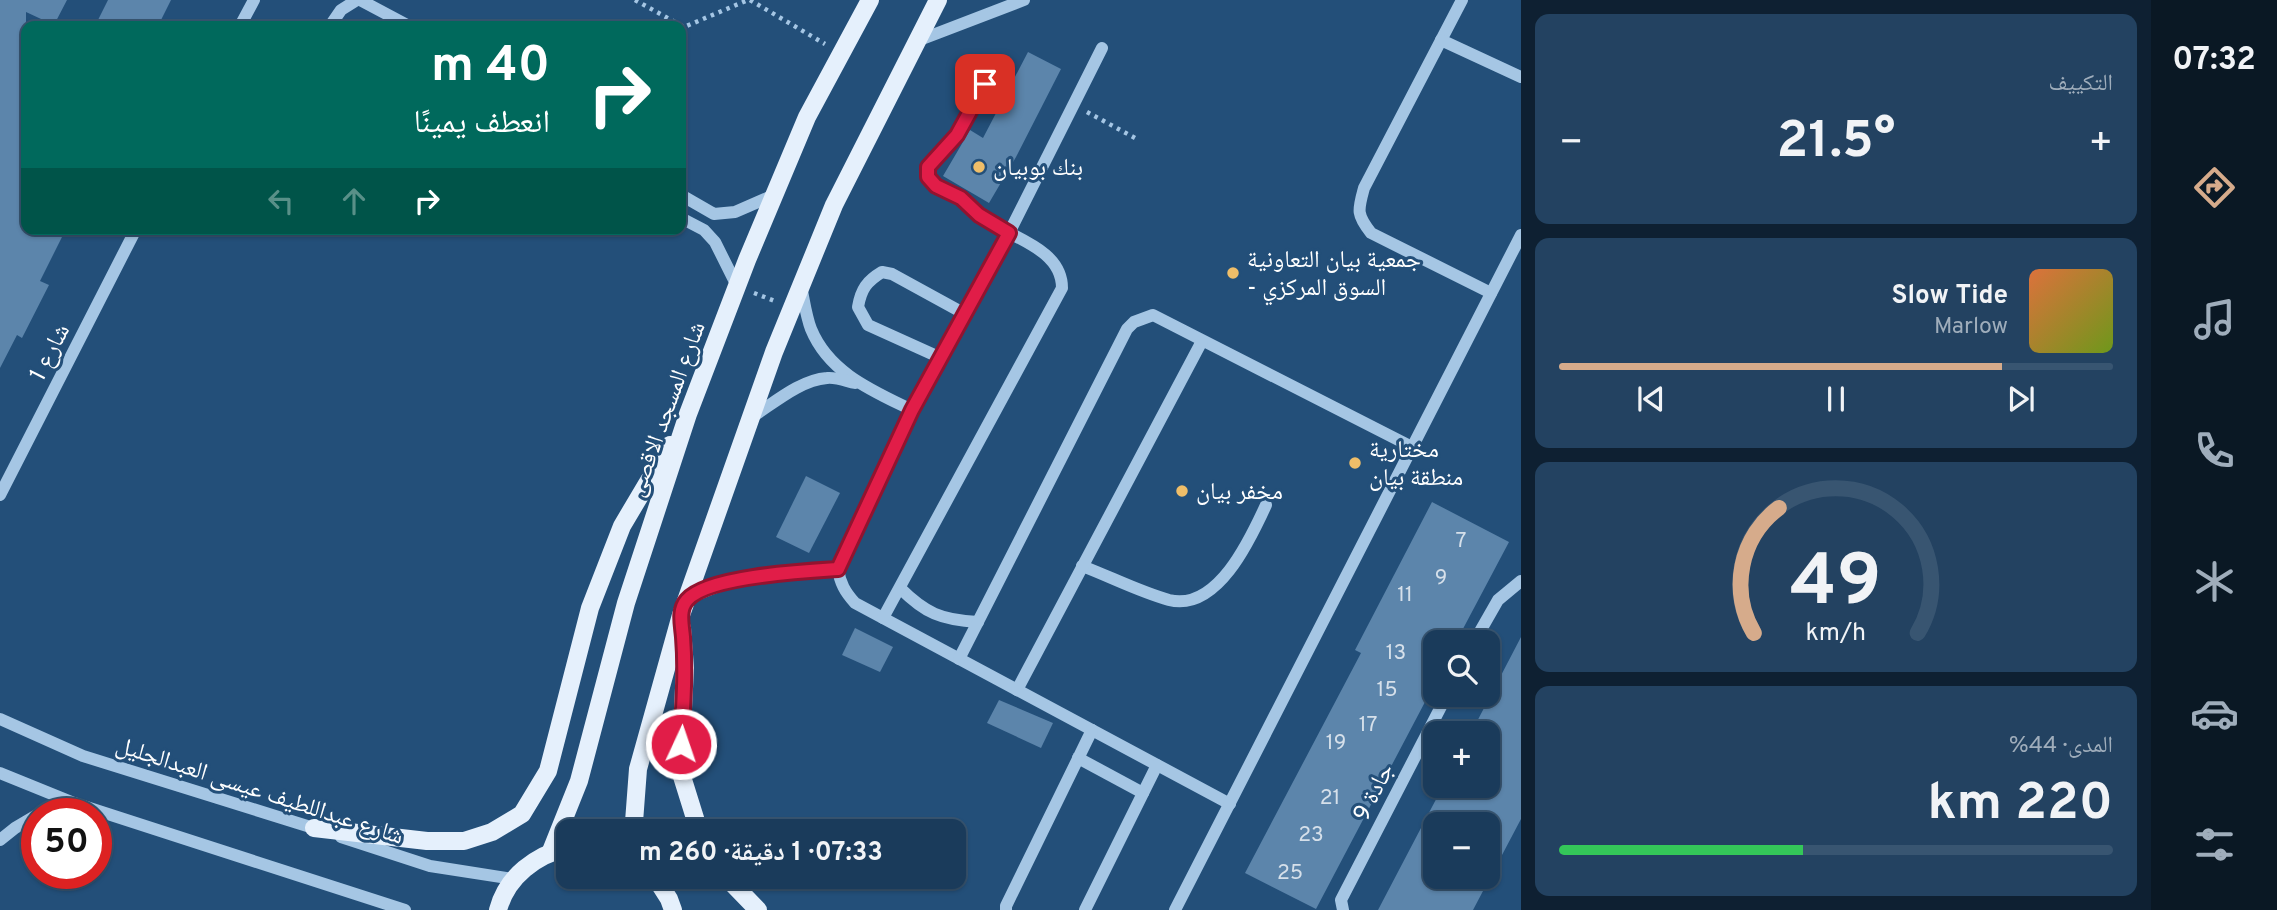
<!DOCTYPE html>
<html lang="ar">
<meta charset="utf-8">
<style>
body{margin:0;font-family:Overpass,"Noto Naskh Arabic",sans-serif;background:#234261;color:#f1f3f6;direction:rtl;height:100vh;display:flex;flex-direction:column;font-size:26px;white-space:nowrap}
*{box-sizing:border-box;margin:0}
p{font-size:23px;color:#9fadbb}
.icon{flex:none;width:38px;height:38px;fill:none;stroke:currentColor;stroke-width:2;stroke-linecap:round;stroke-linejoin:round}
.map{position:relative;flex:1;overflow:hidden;direction:ltr}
.details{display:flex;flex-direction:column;gap:14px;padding:14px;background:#0e2032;width:630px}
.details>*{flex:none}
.hud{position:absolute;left:21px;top:21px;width:665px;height:214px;border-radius:14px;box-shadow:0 2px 5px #0004,0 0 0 2px #385571;direction:rtl;background:#00695c;color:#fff;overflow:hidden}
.buttons{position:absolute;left:1423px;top:630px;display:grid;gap:14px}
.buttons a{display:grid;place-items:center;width:77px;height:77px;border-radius:14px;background:#1a3b5b;box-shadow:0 2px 5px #0004,0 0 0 2px #385571;font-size:35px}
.speed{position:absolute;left:21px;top:798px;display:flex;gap:14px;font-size:35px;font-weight:700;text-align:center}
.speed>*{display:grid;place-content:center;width:91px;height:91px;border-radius:50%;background:#1a3b5b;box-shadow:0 2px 5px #0004,0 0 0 2px #385571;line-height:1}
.speed .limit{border:10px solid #d22;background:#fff;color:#111}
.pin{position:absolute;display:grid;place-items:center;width:60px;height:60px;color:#fff;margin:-30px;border-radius:14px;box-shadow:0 4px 10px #0006}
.me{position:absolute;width:77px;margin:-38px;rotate:3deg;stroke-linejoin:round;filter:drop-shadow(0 0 5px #0008)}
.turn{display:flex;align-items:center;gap:24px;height:147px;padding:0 21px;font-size:32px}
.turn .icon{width:91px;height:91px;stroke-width:2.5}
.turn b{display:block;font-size:49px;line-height:60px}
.lanes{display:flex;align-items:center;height:66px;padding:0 21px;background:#0003;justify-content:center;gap:35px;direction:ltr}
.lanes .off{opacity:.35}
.big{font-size:52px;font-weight:700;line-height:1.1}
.details .widget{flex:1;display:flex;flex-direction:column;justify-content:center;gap:10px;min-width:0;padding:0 24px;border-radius:14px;background:#234261}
.details .dial{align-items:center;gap:0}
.dial svg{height:182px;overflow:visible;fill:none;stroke:#385571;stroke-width:7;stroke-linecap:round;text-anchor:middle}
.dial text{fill:#f1f3f6;stroke:none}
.song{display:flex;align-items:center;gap:21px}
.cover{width:84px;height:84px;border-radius:10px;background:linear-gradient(135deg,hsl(20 70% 55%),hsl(80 70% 35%))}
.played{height:7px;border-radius:4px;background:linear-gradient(90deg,#d6ab8b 80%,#385571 80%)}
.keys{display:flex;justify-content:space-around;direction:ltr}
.heat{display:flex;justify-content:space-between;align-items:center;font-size:38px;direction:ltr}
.charge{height:10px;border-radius:5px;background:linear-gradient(90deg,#34c759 44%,#385571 0)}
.trip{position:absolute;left:556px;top:819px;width:410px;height:70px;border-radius:14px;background:#1a3b5b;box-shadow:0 2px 5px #0004,0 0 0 2px #385571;font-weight:700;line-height:70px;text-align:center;direction:rtl}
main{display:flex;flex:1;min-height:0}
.dock{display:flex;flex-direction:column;width:126px;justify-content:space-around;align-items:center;background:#0a1824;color:#9fadbb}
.dock .icon{width:49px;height:49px}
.dock .on{color:#d6ab8b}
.dock b{font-size:32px;color:#f1f3f6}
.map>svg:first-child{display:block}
</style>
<main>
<nav class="dock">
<b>07:32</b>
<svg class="icon on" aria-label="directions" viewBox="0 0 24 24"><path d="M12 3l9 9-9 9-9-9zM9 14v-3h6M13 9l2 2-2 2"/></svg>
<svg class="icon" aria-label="music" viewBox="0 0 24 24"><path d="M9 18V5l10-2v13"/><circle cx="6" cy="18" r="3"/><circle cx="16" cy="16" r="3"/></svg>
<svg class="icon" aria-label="phone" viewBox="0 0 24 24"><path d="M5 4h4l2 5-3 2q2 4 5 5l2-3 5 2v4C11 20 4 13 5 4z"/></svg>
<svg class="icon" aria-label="climate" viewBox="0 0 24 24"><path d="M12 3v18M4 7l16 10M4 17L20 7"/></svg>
<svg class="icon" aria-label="car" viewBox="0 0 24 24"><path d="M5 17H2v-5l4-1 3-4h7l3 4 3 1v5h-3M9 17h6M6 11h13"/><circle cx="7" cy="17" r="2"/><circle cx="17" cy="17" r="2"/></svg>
<svg class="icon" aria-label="filters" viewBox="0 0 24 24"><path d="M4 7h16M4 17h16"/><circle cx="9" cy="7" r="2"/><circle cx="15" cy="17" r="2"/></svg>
</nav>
<section class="details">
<div class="widget"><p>التكييف</p>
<div class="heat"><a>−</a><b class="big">21.5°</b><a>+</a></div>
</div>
<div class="widget">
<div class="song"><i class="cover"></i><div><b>Slow Tide</b><p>Marlow</p></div></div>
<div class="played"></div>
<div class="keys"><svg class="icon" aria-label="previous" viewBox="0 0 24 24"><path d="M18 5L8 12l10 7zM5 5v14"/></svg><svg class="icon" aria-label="pause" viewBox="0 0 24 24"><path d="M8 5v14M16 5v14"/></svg><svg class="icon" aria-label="next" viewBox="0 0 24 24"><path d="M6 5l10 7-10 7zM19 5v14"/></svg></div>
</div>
<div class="widget dial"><svg viewBox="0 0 100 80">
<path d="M14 69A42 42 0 1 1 86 69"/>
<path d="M14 69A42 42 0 0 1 25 14" stroke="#d6ab8b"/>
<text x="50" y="56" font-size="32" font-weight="700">49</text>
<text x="50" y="72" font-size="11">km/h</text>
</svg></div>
<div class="widget"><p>المدى · 44%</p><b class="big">220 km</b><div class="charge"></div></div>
</section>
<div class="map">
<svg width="1521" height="910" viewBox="0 0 1521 910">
<rect width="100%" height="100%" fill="#234f79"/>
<g fill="#5c85ab" fill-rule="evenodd">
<path d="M 0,0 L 67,0 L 54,25 L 26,12 L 26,229 L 66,229 L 40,281 L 49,285 L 22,338 L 17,335 L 0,368 Z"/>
<path d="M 108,0 L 171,0 L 158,26 L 95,26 Z"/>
<path d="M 1028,52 L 1061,69 L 1016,157 L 989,203 L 943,176 L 970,130 L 983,138 Z"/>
<path d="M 806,476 L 840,493 L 809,553 L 776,537 Z"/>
<path d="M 1432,502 L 1509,542 L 1456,642 L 1435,642 L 1435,683 L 1316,909 L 1245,873 L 1361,653 L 1355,650 Z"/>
<path d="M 855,628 L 893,647 L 880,672 L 842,655 Z"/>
<path d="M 1521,637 L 1521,819 L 1473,910 L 1378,910 L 1443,786 L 1488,786 L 1488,733 L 1471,733 ZM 1435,824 L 1488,824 L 1488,877 L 1435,877 Z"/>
<path d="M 999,700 L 1053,723 L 1041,748 L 987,723 Z"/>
</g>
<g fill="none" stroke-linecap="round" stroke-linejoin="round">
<g stroke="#a5c6e4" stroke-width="4.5" stroke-dasharray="3.5 5" stroke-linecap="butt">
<path d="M 635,0 L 684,27 L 748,0"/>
<path d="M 750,0 L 825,44"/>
<path d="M 1087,112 L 1137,139"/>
<path d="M 754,293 L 775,301"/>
</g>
<g stroke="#a5c6e4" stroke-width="12">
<path d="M 360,0 L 409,26"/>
<path d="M 1462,0 L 1364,188 C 1358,210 1356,214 1371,233 L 1491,293"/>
<path d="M 240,26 L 254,0"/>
<path d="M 330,26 L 341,10 L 357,0"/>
<path d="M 1441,40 L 1521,77"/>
<path d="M 917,41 L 1024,0"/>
<path d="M 1102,48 L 1009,233 L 912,410 L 838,569 C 840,583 845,592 855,603 L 1230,804"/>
<path d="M 681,195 L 714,214 L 735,212 L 774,195"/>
<path d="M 681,218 L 704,230 L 715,242 L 737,286"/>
<path d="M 801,286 C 804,300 806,316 811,329 C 829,373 873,391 912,410"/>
<path d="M 941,358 L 868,325 L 858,307 C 861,289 867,281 882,272 L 892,274 L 965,314"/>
<path d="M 752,417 C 774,403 800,380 827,378 C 836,377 846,381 855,383"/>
<path d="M 0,495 L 136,229"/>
<path d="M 1082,566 C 1111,577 1140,592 1169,600 C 1217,612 1250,540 1266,505"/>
<path d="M 900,588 C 925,613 941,620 978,622"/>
<path d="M 687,600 C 734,574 786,574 838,569"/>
<path d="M 883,618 L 1062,288 C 1062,247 1007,237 980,216 C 972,210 967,202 960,197 C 949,189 935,189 928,177 L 927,167 L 957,135 L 995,64"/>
<path d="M 1474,642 L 1498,600 L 1521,581"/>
<path d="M 959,659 L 1127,329 L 1134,322 L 1153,315 L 1412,447"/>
<path d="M 1017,690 L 1202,341"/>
<path d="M 0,719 L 83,756 L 320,830"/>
<path d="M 1078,758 L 1143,793"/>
<path d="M 0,773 L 74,803 L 405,910"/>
<path d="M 39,814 L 74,803"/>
<path d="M 341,837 L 430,866 L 513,879"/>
<path d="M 0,840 L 15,828 L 37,815"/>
<path d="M 1006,910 L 1006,906 L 1092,730"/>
<path d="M 1085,910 L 1157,765"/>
<path d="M 1175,910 L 1521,235"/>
<path d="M 1343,910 L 1341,900 L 1447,695"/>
</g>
<g stroke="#e5f0fc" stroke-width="18">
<path d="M 682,628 L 685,668 L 680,770 L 699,831"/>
<path d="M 314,828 L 427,841 L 464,841 L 492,832 L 522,814 L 548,771 L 590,608 L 622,526 L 670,445"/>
<path d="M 636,831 L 634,822 L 638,769 L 681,615 L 774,352 L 834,205 L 938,0"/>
<path d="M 551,851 L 579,781 L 626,603 L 688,414 L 747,260 L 807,117 L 870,0"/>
<path d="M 655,877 L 669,899 L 673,910"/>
<path d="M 726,877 L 758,910"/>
<path d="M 498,910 C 507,876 536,855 569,847"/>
</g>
</g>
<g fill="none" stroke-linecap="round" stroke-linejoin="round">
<defs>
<path id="route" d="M 681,744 C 683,708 686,673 683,637 C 682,625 678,610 687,600 C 707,576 806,571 838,569 L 912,410 L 1009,233 L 979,215 L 961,198 L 936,186 L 928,177 L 928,167 L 957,135 L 985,84"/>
</defs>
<use href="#route" stroke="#92132f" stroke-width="18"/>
<use href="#route" stroke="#e11d48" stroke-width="12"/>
</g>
<g fill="#efbe69" stroke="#234f79" stroke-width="2.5">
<circle cx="979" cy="167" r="7"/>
<circle cx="1233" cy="273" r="7"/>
<circle cx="1355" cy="463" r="7"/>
<circle cx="1182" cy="491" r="7"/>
</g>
<g text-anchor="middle" stroke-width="6" stroke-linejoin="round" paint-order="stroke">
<g font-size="21" fill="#d6e0ea">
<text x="1461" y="547">7</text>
<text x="1441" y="584">9</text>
<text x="1405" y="601">11</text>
<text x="1396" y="659">13</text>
<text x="1387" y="696">15</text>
<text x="1368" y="731">17</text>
<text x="1336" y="749">19</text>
<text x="1330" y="804">21</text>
<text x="1311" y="841">23</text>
<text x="1290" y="879">25</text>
</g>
<g font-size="24" fill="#fff" stroke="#234f79" text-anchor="start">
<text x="993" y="175">بنك بوبيان</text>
<text x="1247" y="267">جمعية بيان التعاونية<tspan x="1247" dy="28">- السوق المركزي</tspan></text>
<text x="1369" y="457">مختارية<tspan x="1369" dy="28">منطقة بيان</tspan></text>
<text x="1196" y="499">مخفر بيان</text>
</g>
<g font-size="24" fill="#fff" stroke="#234f79">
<text transform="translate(49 352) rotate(-63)" y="8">شارع 1</text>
<text transform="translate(666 409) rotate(-70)" y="8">شارع المسجد الاقصى</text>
<text transform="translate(260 790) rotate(18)" y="8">شارع عبداللطيف عيسى العبدالجليل</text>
<text transform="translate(1373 792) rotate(-63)" y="8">جادة 9</text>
</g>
</g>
</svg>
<div class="buttons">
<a><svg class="icon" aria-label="search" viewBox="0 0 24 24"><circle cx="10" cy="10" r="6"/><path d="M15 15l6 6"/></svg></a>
<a>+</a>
<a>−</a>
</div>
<div class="speed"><div class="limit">50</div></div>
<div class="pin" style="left:985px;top:84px;background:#d93025"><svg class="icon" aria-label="arrive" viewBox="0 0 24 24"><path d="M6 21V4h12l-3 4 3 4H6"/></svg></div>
<svg class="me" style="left:681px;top:744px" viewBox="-20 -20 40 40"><circle r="17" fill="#e11d48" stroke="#fff" stroke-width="3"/><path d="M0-11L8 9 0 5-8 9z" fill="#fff"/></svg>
<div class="trip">07:33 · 1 دقيقة · 260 m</div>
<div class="hud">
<div class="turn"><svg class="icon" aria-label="right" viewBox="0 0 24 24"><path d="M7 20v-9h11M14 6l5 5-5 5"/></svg><div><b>40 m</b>انعطف يمينًا</div></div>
<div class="lanes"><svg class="icon off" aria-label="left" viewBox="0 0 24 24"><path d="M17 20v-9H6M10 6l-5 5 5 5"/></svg><svg class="icon off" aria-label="ahead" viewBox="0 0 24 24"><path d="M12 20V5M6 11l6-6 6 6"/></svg><svg class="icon" aria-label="right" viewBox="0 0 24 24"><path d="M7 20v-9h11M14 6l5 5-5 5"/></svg></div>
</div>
</div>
</main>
